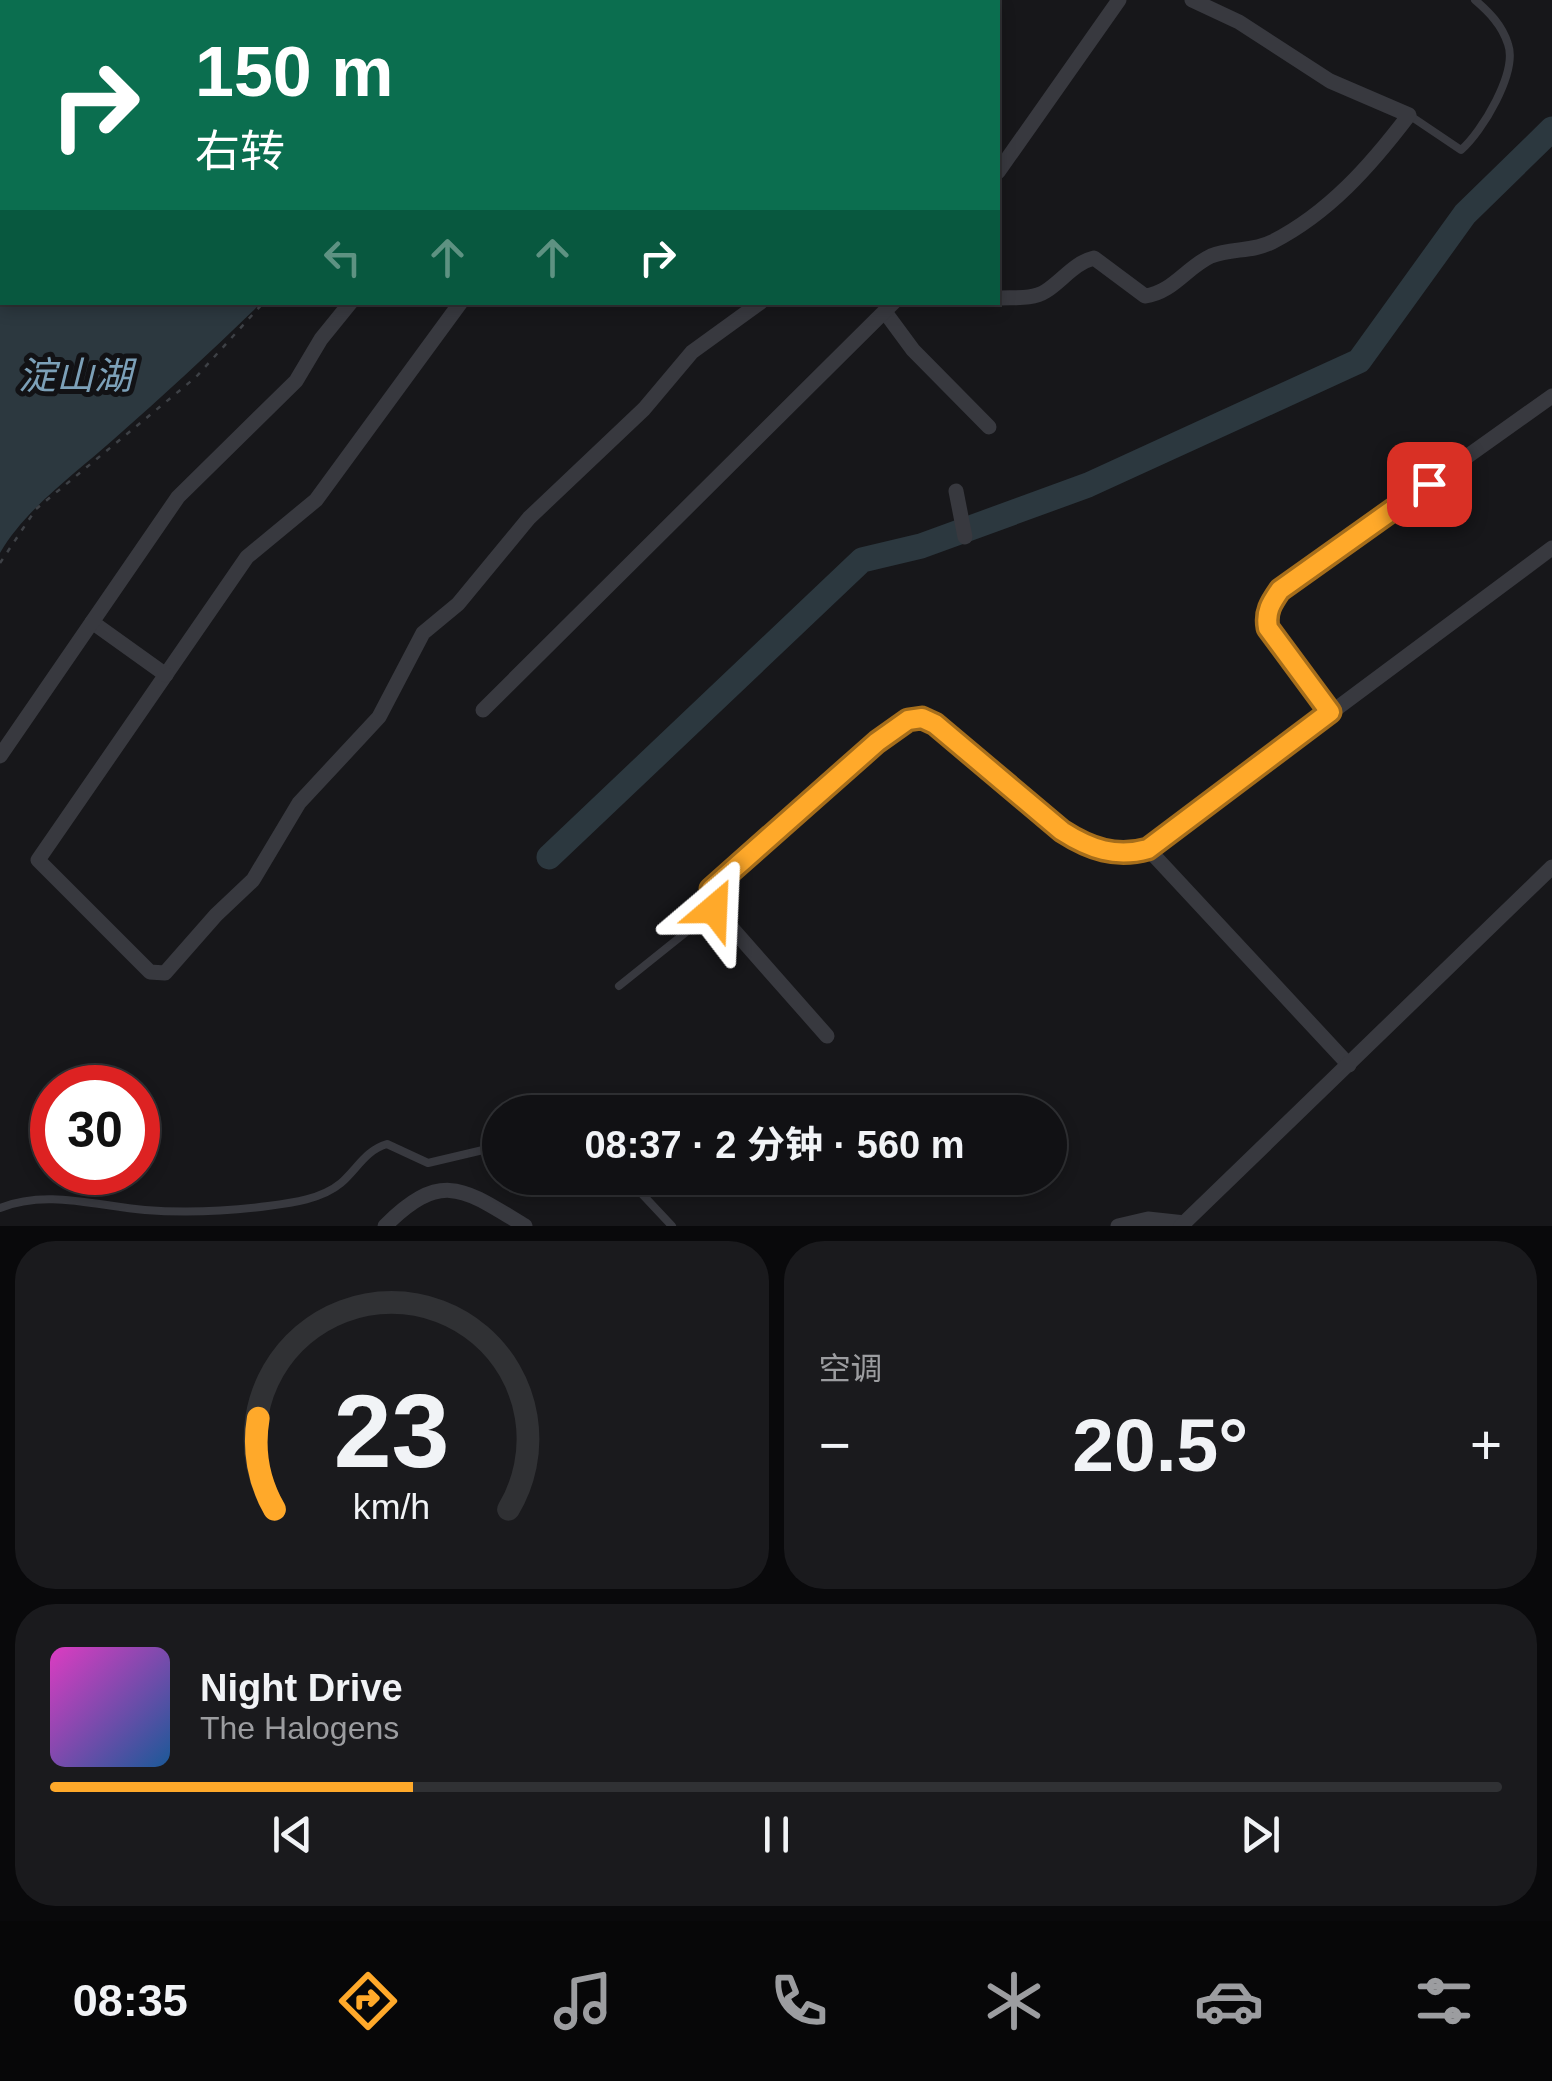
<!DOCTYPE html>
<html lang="zh">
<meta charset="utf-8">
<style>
body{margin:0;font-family:Arial,"Noto Sans SC",sans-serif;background:#1a1a1d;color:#f1f3f6;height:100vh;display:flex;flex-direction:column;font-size:38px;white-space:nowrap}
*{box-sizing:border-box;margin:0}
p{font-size:32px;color:#9c9da0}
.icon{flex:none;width:55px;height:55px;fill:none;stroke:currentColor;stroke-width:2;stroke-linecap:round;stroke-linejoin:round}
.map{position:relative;height:1226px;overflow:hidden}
.panel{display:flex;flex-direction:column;gap:15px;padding:15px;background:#09090b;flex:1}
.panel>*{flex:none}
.guide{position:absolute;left:0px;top:0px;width:1000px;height:305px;box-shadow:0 5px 15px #0003,0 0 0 2px #303134;background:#0b6e4f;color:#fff;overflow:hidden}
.speed{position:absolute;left:30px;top:1065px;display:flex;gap:20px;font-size:50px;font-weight:700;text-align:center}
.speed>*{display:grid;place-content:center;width:130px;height:130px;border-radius:50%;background:#111114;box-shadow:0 5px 15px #0003,0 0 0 2px #303134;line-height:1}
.speed .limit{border:15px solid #d22;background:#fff;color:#111}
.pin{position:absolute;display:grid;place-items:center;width:85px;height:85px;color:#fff;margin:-42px;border-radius:20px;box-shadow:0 5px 15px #0006}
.me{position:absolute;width:110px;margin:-55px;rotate:26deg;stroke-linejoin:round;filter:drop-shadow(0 0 8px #0008)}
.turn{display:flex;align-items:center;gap:35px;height:210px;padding:0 30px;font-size:45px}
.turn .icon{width:130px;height:130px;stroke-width:2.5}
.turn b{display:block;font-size:70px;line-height:85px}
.lanes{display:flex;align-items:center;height:95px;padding:0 30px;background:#0003;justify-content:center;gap:50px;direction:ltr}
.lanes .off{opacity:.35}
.big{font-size:75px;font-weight:700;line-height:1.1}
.panel .widget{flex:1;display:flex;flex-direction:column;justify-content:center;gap:15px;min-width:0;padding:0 35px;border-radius:40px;background:#1a1a1d}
.panel .dial{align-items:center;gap:0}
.dial svg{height:260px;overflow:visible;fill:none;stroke:#303134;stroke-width:7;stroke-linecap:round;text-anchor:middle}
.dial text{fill:#f1f3f6;stroke:none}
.song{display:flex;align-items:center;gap:30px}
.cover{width:120px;height:120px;border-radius:15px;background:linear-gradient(135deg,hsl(310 70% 55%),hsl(210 70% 35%))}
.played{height:10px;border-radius:5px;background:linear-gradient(90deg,#ffa92a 25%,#303134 25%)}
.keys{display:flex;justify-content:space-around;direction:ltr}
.heat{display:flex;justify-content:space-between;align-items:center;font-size:55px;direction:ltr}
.panel .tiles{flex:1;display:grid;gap:15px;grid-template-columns:1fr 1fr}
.widget:last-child{grid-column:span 2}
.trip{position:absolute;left:482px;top:1095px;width:585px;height:100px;border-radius:50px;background:#111114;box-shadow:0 5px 15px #0003,0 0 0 2px #303134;font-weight:700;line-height:100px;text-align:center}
.tab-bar{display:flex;height:160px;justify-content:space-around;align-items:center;background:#070708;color:#9c9da0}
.tab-bar .icon{width:70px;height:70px}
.tab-bar .active{color:#ffa92a}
.tab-bar b{font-size:45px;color:#f1f3f6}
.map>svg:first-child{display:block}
</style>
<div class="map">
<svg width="1552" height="1226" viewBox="0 0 1552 1226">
<rect width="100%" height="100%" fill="#17171a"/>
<path fill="#2c383f" d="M 0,0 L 469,0 L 2,2 L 2,302 L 261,303 C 213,350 164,395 114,439 C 75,474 26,508 0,553 Z"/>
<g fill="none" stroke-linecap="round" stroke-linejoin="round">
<path stroke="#2c383f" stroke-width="25" d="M 549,857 L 862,560 L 921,546 L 1088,485 L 1359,361 L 1465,214 L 1552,129"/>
<g stroke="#3e4146" stroke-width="2.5" stroke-dasharray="5 8" stroke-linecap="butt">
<path d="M 463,2 L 464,0"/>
<path d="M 0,563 L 36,509 L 196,377 L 264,302"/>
</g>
<g stroke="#38393f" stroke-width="8">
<path d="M 1409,115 L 1461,150 C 1482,132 1518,72 1508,44 C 1502,25 1489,12 1475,0"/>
<path d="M 619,986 L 715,909"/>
<path d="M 627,1178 L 672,1226"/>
<path d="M 0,1208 C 46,1189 97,1206 145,1210 C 184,1213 229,1211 268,1206 C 292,1203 322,1199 341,1183 C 357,1169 366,1150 387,1144 L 428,1163 L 500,1146"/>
</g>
<g stroke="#38393f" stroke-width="15">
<path d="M 815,0 L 817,2"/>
<path d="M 540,2 L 541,0"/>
<path d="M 641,2 L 642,0"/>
<path d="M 998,172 L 1119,0"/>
<path d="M 998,298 C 1014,297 1032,300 1046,291 C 1063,280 1074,263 1094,258 L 1145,296 C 1172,293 1187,267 1211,256 C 1231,248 1253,252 1272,242 C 1329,213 1371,165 1409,115 L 1330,81 L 1239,22 L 1192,0"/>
<path d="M 461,302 L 316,500 L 247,557 L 38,860 L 150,972 L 165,973 L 216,915 L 253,880 L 299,803 L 379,717 L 423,633 L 458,604 L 529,518 L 644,409 L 692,352 L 761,302"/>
<path d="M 885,312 L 913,350 L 989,427"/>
<path d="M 956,491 L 965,537"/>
<path d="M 92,622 L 166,675"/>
<path d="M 483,710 L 894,302"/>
<path d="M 1330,711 L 1267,628 C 1266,612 1271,603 1280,590 L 1552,396"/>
<path d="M 0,756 L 178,497 L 296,381 L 321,339 L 351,302"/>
<path d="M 1148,849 L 1349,1065"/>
<path d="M 827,1036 L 715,909 L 711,889 L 877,742 L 908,720 L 922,718 L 935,724 L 1084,845 L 1131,854 L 1148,849 L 1552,548"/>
<path d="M 385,1226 C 442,1169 464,1189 525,1226"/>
<path d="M 1118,1226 L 1148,1219 L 1185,1223"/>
<path d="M 1181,1226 L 1552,867"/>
</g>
</g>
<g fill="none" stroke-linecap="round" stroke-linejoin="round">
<defs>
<path id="route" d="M 714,909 L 711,889 L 877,742 L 908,720 L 922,718 L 935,724 L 1062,831 C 1090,849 1116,858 1148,849 L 1330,712 L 1268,628 C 1265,612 1271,603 1280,590 L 1429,484"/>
</defs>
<use href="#route" stroke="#a66e1b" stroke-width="25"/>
<use href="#route" stroke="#ffa92a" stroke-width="18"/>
</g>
<g text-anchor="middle" stroke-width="10" stroke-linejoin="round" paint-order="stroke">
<g font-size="38" font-style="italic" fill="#7ca0b8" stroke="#121215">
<text x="75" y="389">淀山湖</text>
</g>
</g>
</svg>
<div class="speed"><div class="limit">30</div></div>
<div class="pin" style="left:1429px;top:484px;background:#d93025"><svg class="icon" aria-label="arrive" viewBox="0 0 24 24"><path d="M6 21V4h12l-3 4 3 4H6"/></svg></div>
<svg class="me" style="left:714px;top:909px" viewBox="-20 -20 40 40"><path d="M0-17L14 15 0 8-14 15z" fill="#ffa92a" stroke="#fff" stroke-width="4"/></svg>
<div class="trip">08:37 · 2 分钟 · 560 m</div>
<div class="guide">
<div class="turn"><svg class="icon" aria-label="right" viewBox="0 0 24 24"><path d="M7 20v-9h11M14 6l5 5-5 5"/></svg><div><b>150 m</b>右转</div></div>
<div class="lanes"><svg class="icon off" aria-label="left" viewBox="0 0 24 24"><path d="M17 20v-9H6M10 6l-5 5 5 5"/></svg><svg class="icon off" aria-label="ahead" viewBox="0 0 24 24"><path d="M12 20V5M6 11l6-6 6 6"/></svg><svg class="icon off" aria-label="ahead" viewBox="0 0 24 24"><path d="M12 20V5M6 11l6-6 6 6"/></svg><svg class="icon" aria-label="right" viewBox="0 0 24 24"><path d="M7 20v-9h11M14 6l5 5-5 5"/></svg></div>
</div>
</div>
<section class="panel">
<div class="tiles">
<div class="widget dial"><svg viewBox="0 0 100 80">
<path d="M14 69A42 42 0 1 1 86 69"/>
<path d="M14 69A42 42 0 0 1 9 41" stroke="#ffa92a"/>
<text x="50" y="56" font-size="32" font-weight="700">23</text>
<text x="50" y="72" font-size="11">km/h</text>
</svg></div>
<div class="widget"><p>空调</p>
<div class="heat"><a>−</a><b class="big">20.5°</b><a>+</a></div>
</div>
<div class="widget">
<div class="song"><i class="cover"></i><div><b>Night Drive</b><p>The Halogens</p></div></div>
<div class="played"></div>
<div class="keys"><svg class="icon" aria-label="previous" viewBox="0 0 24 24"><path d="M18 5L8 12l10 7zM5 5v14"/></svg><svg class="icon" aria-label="pause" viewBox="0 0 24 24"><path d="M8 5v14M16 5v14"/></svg><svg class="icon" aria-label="next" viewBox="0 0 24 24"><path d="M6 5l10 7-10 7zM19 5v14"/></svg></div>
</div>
</div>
</section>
<nav class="tab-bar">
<b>08:35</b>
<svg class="icon active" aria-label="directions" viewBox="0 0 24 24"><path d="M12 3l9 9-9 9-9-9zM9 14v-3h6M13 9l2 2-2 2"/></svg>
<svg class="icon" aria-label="music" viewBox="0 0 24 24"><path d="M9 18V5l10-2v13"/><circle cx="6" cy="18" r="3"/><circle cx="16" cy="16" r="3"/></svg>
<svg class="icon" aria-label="phone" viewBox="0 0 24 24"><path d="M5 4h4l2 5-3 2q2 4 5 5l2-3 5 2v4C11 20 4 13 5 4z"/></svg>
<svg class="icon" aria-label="climate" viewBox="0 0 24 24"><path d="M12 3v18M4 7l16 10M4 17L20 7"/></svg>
<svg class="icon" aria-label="car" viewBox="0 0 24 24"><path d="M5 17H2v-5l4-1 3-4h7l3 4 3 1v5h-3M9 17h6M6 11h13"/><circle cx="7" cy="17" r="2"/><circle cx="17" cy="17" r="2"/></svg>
<svg class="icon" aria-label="filters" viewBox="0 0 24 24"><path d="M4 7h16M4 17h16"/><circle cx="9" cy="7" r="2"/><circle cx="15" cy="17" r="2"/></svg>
</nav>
